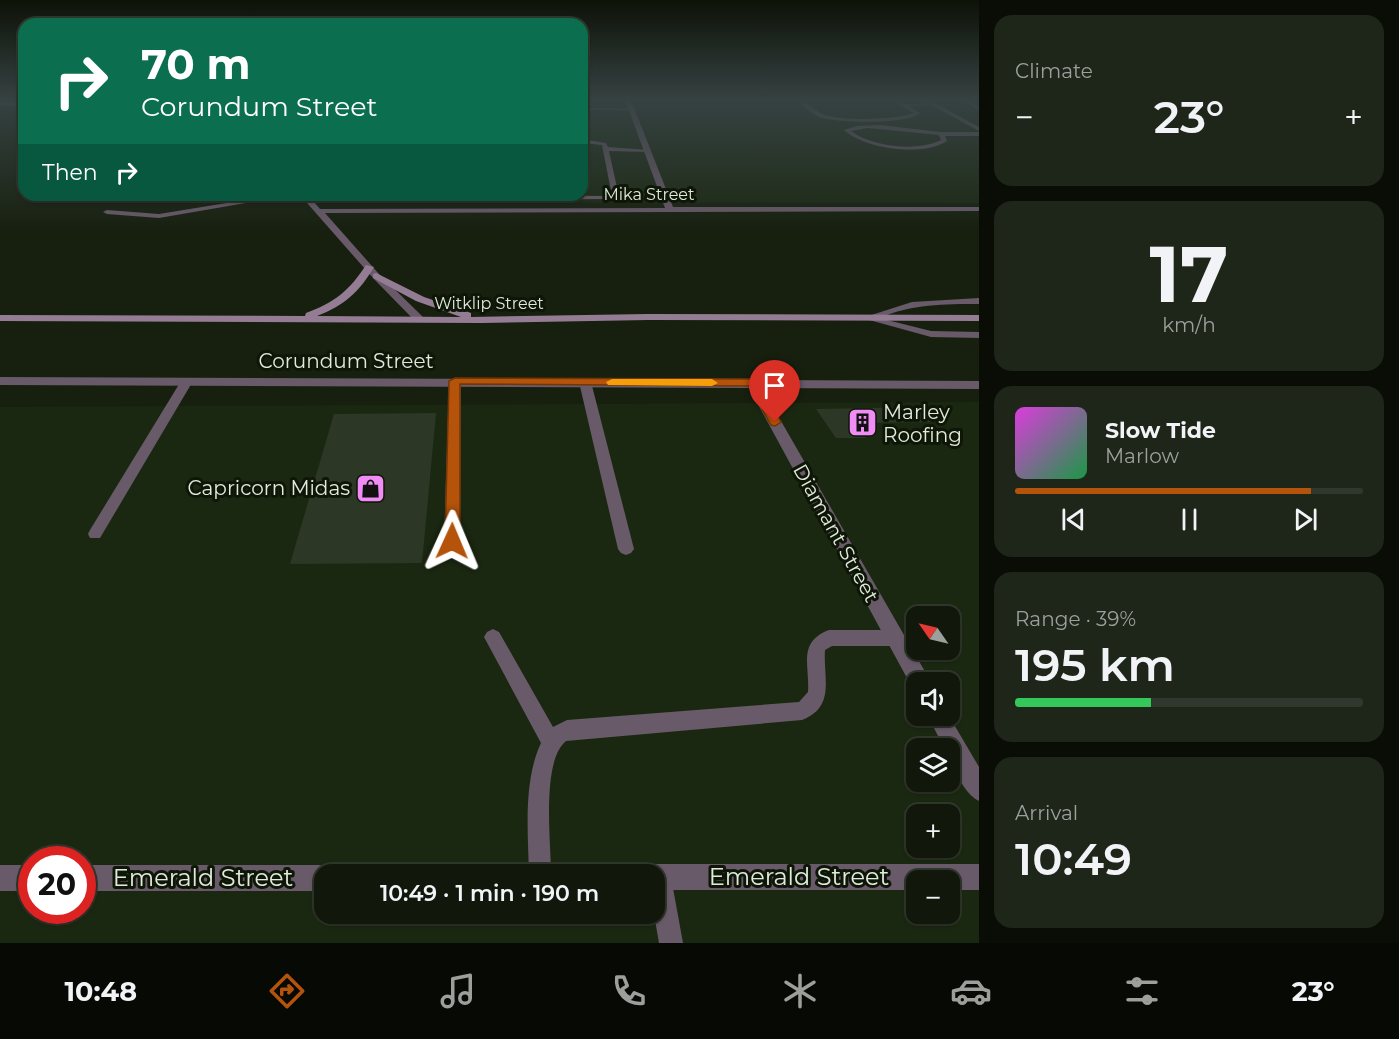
<!DOCTYPE html>
<meta charset="utf-8">
<style>
body{margin:0;font-family:Montserrat,sans-serif;background:#1e2519;color:#f1f3f6;height:100vh;display:flex;flex-direction:column;font-size:22px;white-space:nowrap}
*{box-sizing:border-box;margin:0}
p{font-size:20px;color:#9ca09d}
.icon{flex:none;width:33px;height:33px;fill:none;stroke:currentColor;stroke-width:2;stroke-linecap:round;stroke-linejoin:round}
.map{position:relative;flex:1;overflow:hidden}
.details{display:flex;flex-direction:column;gap:15px;padding:15px;background:#090d06;width:420px}
.details>*{flex:none}
.top-card{position:absolute;left:18px;top:18px;width:570px;height:183px;border-radius:18px;box-shadow:0 2px 4px #0004,0 0 0 2px #30372c;background:#0b6e4f;color:#fff;overflow:hidden}
.needle{width:39px;rotate:304deg}
.tools{position:absolute;left:906px;top:606px;display:grid;gap:12px}
.tools a{display:grid;place-items:center;width:54px;height:54px;border-radius:12px;background:#11180b;box-shadow:0 2px 4px #0004,0 0 0 2px #30372c;font-size:30px}
.speed{position:absolute;left:18px;top:846px;display:flex;gap:12px;font-size:30px;font-weight:700;text-align:center}
.speed>*{display:grid;place-content:center;width:78px;height:78px;border-radius:50%;background:#11180b;box-shadow:0 2px 4px #0004,0 0 0 2px #30372c;line-height:1}
.speed .limit{border:9px solid #d22;background:#fff;color:#111}
.pin{position:absolute;display:grid;place-items:center;width:51px;height:51px;color:#fff;margin:-62px -26px;border-radius:50% 50% 50% 0;rotate:-45deg;box-shadow:0 0 6px #0007}
.pin .icon{rotate:45deg}
.me{position:absolute;width:66px;margin:-33px;rotate:1deg;stroke-linejoin:round;filter:drop-shadow(0 0 4px #0008)}
.turn{display:flex;align-items:center;gap:21px;height:126px;padding:0 24px;font-size:27px}
.turn .icon{width:78px;height:78px;stroke-width:2.5}
.turn b{display:block;font-size:42px;line-height:51px}
.then{display:flex;align-items:center;height:57px;padding:0 24px;background:#0003;gap:12px;font-size:22px}
.big{font-size:45px;font-weight:600;line-height:1.1}
.details .widget{flex:1;display:flex;flex-direction:column;justify-content:center;gap:9px;min-width:0;padding:0 21px;border-radius:18px;background:#1e2519}
.details .dial{align-items:center;gap:0}
.dial b{font-size:78px;line-height:1}
.song{display:flex;align-items:center;gap:18px}
.cover{width:72px;height:72px;border-radius:9px;background:linear-gradient(135deg,hsl(300 70% 55%),hsl(140 70% 35%))}
.played{height:6px;border-radius:3px;background:linear-gradient(90deg,#b45309 85%,#30372c 85%)}
.keys{display:flex;justify-content:space-around;direction:ltr}
.heat{display:flex;justify-content:space-between;align-items:center;font-size:33px;direction:ltr}
.charge{height:9px;border-radius:4px;background:linear-gradient(90deg,#34c759 39%,#30372c 0)}
.trip{position:absolute;left:314px;top:864px;width:351px;height:60px;border-radius:18px;background:#11180b;box-shadow:0 2px 4px #0004,0 0 0 2px #30372c;font-weight:600;line-height:60px;text-align:center}
.tabs{display:flex;height:96px;justify-content:space-around;align-items:center;background:#070a04;color:#9ca09d}
.tabs .icon{width:42px;height:42px}
.tabs .selected{color:#b45309}
.tabs b{font-size:27px;color:#f1f3f6}
main{display:flex;flex:1;min-height:0}
.map>svg:first-child{display:block}
</style>
<main>
<div class="map">
<svg width="979" height="943" viewBox="0 0 979 943">
<rect width="100%" height="100%" fill="#17200f"/>
<g fill="#1b2811" fill-rule="evenodd">
<path d="M 582,100 L 979,100 L 979,203 L 354,202 L 338,198 L 334,195 L 582,195 Z"/>
<path d="M 979,402 L 979,943 L 0,943 L 0,407 ZM 916,616 L 950,616 L 950,650 L 916,650 ZM 916,682 L 950,682 L 950,716 L 916,716 ZM 916,748 L 950,748 L 950,782 L 916,782 ZM 916,814 L 950,814 L 950,848 L 916,848 ZM 32,860 L 82,860 L 82,910 L 32,910 ZM 324,874 L 654,874 L 654,914 L 324,914 ZM 916,880 L 950,880 L 950,914 L 916,914 Z"/>
</g>
<g fill="#2d3725">
<path d="M 927,407 L 940,422 L 855,423 L 866,438 L 836,438 L 816,409 Z"/>
<path d="M 436,413 L 422,563 L 290,564 L 334,414 Z"/>
</g>
<g fill="none" stroke-linecap="round" stroke-linejoin="round">
<g fill="#695a69" fill-rule="evenodd">
<path d="M 797,100 C 807,100 815,112 825,115 C 846,121 893,120 914,113 L 892,100 L 904,104 L 937,105 L 909,106 L 920,113 C 908,125 835,123 819,117 C 811,113 803,106 797,100 Z"/>
<path d="M 961,100 L 966,100 L 979,107 L 979,110 Z"/>
<path d="M 582,108 L 632,109 L 634,110 L 582,110 Z"/>
<path d="M 880,125 L 941,132 L 979,132 L 979,136 L 945,136 L 947,141 C 924,157 864,149 844,130 L 857,126 ZM 868,128 L 939,135 L 941,140 C 917,152 872,147 851,131 Z"/>
<path d="M 582,139 L 606,143 L 608,147 L 650,150 L 647,152 L 609,151 L 618,192 L 610,199 L 492,200 L 474,195 L 606,196 L 611,191 L 602,145 L 582,143 Z"/>
<path d="M 276,195 L 292,195 L 159,218 L 107,214 L 103,212 L 107,210 L 159,214 Z"/>
<path d="M 979,298 L 979,304 C 944,304 912,304 879,318 L 931,331 L 979,332 L 979,338 L 931,337 L 862,318 L 912,302 Z"/>
<path d="M 187,378 L 193,381 L 100,538 L 90,538 L 88,534 L 90,530 L 181,381 Z"/>
<path d="M 455,378 L 461,381 L 460,541 L 457,545 L 447,545 L 444,541 L 449,381 Z"/>
<path d="M 585,379 L 591,382 L 634,549 L 631,553 L 626,555 L 621,553 L 618,549 L 579,382 Z"/>
<path d="M 493,629 L 499,632 L 553,727 L 567,720 L 799,702 L 808,692 C 810,666 797,642 829,630 L 895,630 L 901,633 L 904,638 L 901,643 L 895,646 L 832,646 L 825,650 C 823,678 836,707 802,720 L 566,741 C 541,761 551,843 551,874 L 529,874 C 528,833 523,781 541,743 L 484,637 L 487,632 Z"/>
<path d="M 659,865 L 667,869 L 671,877 L 683,943 L 659,943 L 654,914 L 654,874 L 649,874 L 651,869 Z"/>
</g>
<g fill="#695a69" fill-rule="evenodd">
<path d="M 625,100 L 631,100 L 673,207 L 979,207 L 979,211 L 325,213 L 379,274 L 423,317 L 425,319 L 419,322 L 415,321 L 373,278 L 300,195 L 308,195 L 320,209 L 665,208 Z"/>
<path d="M 922,100 L 929,100 L 979,127 L 979,131 Z"/>
<rect x="0" y="102" width="24" height="4"/>
<path d="M 0,377 L 979,381 L 979,389 L 762,388 L 927,675 L 930,682 L 916,682 L 916,690 L 913,689 L 749,388 L 0,385 Z"/>
<path d="M 928,716 L 949,716 L 979,767 L 979,801 C 964,794 950,765 950,748 L 944,748 Z"/>
<path d="M 654,864 L 979,864 L 979,890 L 950,890 L 950,880 L 916,880 L 916,890 L 654,890 L 654,874 L 642,874 L 645,868 Z"/>
<rect x="0" y="865" width="32" height="26"/>
<path d="M 82,865 L 324,865 L 333,869 L 335,874 L 324,874 L 324,891 L 82,891 Z"/>
</g>
<path fill="#957c95" fill-rule="evenodd" d="M 366,265 L 374,267 C 360,291 344,306 317,316 L 461,317 L 416,301 L 373,278 L 373,274 L 376,273 L 424,297 L 471,313 L 471,317 L 648,314 L 979,315 L 979,321 L 648,320 L 482,323 L 0,321 L 0,315 L 305,316 L 306,313 C 334,303 350,290 366,265 Z"/>
</g>
<linearGradient id="sky" x2="0" y2="1"><stop stop-color="#0d1208"/><stop offset="0.43" stop-color="#364242"/><stop offset="1" stop-color="#364242" stop-opacity="0"/></linearGradient>
<rect width="979" height="232" fill="url(#sky)"/>
<path fill="#b45309" stroke="#753606" stroke-width="1.5" d="M 455,378 L 753,379 L 759,383 L 781,422 L 775,426 L 771,425 L 749,386 L 460,384 L 460,541 L 458,545 L 447,545 L 445,541 L 449,381 Z"/>
<path fill="#f59e0b" d="M 612,379 L 712,379 L 718,383 L 712,386 L 608,385 L 606,382 Z"/>
<defs>
<symbol id="building-square" viewBox="-11 -11 22 22"><rect x="-9" y="-9" width="18" height="18" rx="4" fill="#f18bf5" stroke="#0e1707"/><path d="M-4-6H4V6H1V3H-1V6H-4ZM-2.5-4.3h1.7v1.8h-1.7ZM.8-4.3h1.7v1.8H.8ZM-2.5-1h1.7V.8h-1.7ZM.8-1h1.7V.8H.8Z" fill="#111"/></symbol>
<symbol id="shop-square" viewBox="-11 -11 22 22"><rect x="-9" y="-9" width="18" height="18" rx="4" fill="#f18bf5" stroke="#0e1707"/><path d="M-5-2.5h2.3a2.7 3.5 0 0 1 5.4 0H5L5.5 6h-11ZM-1.5-2.5h3a1.5 2.3 0 0 0-3 0Z" fill="#111"/></symbol>
</defs>
<g fill-rule="evenodd">
<use href="#building-square" x="846" y="406" width="33" height="33"/>
<use href="#shop-square" x="354" y="472" width="33" height="33"/>
</g>
<g text-anchor="middle" stroke-width="6" stroke-linejoin="round" paint-order="stroke">
<g font-size="16" fill="#e2e9dd" stroke="#0e1707">
<text x="649" y="200">Mika Street</text>
<text x="489" y="309">Witklip Street</text>
</g>
<g font-size="20" fill="#e2e9dd" stroke="#0e1707">
<text x="346" y="368">Corundum Street</text>
<text transform="translate(836 533) rotate(61)" y="7">Diamant Street</text>
</g>
<g font-size="20" fill="#e2e9dd" stroke="#0e1707" text-anchor="start">
<text x="883" y="419">Marley<tspan x="883" dy="23">Roofing</tspan></text>
<text x="350" y="495" text-anchor="end">Capricorn Midas</text>
</g>
<g font-size="24" fill="#e2e9dd" stroke="#0e1707">
<text x="799" y="885">Emerald Street</text>
<text x="203" y="886">Emerald Street</text>
</g>
</g>
</svg>
<div class="tools">
<a><svg class="needle" viewBox="-14 -14 28 28"><path d="M0-13l5 13h-10z" fill="#e53935"/><path d="M0 13l5-13h-10z" fill="#9ca09d"/></svg></a>
<a><svg class="icon" aria-label="sound" viewBox="0 0 24 24"><path d="M4 9h4l5-4v14l-5-4H4zM17 9q2 3 0 6"/></svg></a>
<a><svg class="icon" aria-label="layers" viewBox="0 0 24 24"><path d="M12 4l9 5-9 5-9-5zM3 14l9 5 9-5"/></svg></a>
<a>+</a>
<a>−</a>
</div>
<div class="speed"><div class="limit">20</div></div>
<div class="pin" style="left:775px;top:422px;background:#d93025"><svg class="icon" aria-label="arrive" viewBox="0 0 24 24"><path d="M6 21V4h12l-3 4 3 4H6"/></svg></div>
<svg class="me" style="left:452px;top:541px" viewBox="-20 -20 40 40"><path d="M0-17L14 15 0 8-14 15z" fill="#b45309" stroke="#fff" stroke-width="4"/></svg>
<div class="trip">10:49 · 1 min · 190 m</div>
<div class="top-card">
<div class="turn"><svg class="icon" aria-label="right" viewBox="0 0 24 24"><path d="M7 20v-9h11M14 6l5 5-5 5"/></svg><div><b>70 m</b>Corundum Street</div></div>
<div class="then">Then<svg class="icon" aria-label="right" viewBox="0 0 24 24"><path d="M7 20v-9h11M14 6l5 5-5 5"/></svg></div>
</div>
</div>
<section class="details">
<div class="widget"><p>Climate</p>
<div class="heat"><a>−</a><b class="big">23°</b><a>+</a></div>
</div>
<div class="widget dial"><b>17</b><p>km/h</p></div>
<div class="widget">
<div class="song"><i class="cover"></i><div><b>Slow Tide</b><p>Marlow</p></div></div>
<div class="played"></div>
<div class="keys"><svg class="icon" aria-label="previous" viewBox="0 0 24 24"><path d="M18 5L8 12l10 7zM5 5v14"/></svg><svg class="icon" aria-label="pause" viewBox="0 0 24 24"><path d="M8 5v14M16 5v14"/></svg><svg class="icon" aria-label="next" viewBox="0 0 24 24"><path d="M6 5l10 7-10 7zM19 5v14"/></svg></div>
</div>
<div class="widget"><p>Range · 39%</p><b class="big">195 km</b><div class="charge"></div></div>
<div class="widget"><p>Arrival</p><b class="big">10:49</b></div>
</section>
</main>
<nav class="tabs">
<b>10:48</b>
<svg class="icon selected" aria-label="directions" viewBox="0 0 24 24"><path d="M12 3l9 9-9 9-9-9zM9 14v-3h6M13 9l2 2-2 2"/></svg>
<svg class="icon" aria-label="music" viewBox="0 0 24 24"><path d="M9 18V5l10-2v13"/><circle cx="6" cy="18" r="3"/><circle cx="16" cy="16" r="3"/></svg>
<svg class="icon" aria-label="phone" viewBox="0 0 24 24"><path d="M5 4h4l2 5-3 2q2 4 5 5l2-3 5 2v4C11 20 4 13 5 4z"/></svg>
<svg class="icon" aria-label="climate" viewBox="0 0 24 24"><path d="M12 3v18M4 7l16 10M4 17L20 7"/></svg>
<svg class="icon" aria-label="car" viewBox="0 0 24 24"><path d="M5 17H2v-5l4-1 3-4h7l3 4 3 1v5h-3M9 17h6M6 11h13"/><circle cx="7" cy="17" r="2"/><circle cx="17" cy="17" r="2"/></svg>
<svg class="icon" aria-label="filters" viewBox="0 0 24 24"><path d="M4 7h16M4 17h16"/><circle cx="9" cy="7" r="2"/><circle cx="15" cy="17" r="2"/></svg>
<b>23°</b>
</nav>
